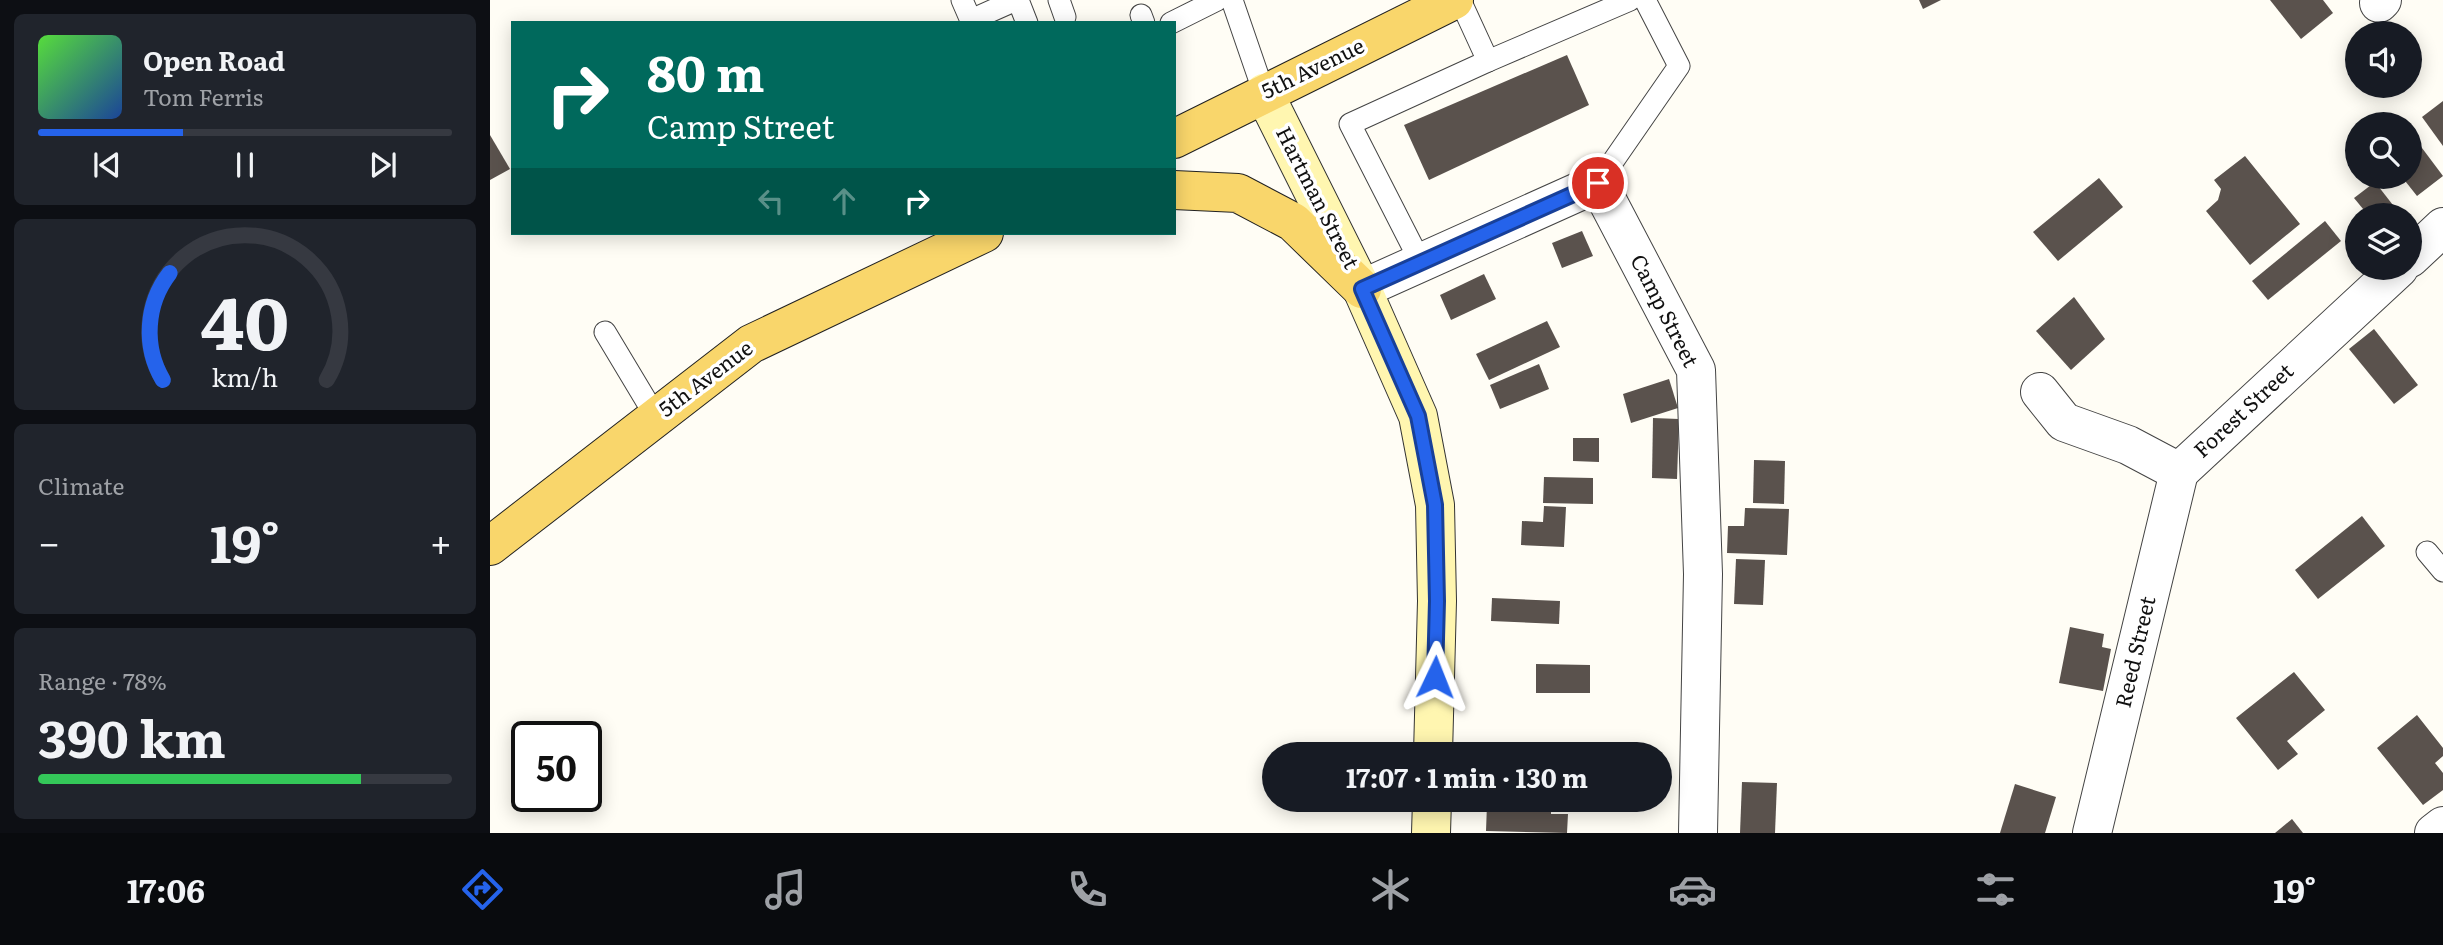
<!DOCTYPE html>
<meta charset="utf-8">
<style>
body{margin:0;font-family:Literata,serif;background:#20242c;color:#f1f3f6;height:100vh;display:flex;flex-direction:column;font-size:26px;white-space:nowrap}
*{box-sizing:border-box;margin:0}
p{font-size:23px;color:#9ea1a6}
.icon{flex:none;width:38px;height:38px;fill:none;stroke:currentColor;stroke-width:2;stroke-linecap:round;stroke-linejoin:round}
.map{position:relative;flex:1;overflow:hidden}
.panel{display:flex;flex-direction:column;gap:14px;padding:14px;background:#0d0f14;width:490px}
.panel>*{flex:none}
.top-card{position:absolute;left:21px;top:21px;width:665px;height:214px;border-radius:0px;box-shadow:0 4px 18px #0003;background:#00695c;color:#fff;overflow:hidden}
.controls{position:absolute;left:1855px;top:21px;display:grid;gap:14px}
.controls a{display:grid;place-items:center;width:77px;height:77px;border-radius:50%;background:#171b24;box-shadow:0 4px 18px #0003;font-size:35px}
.speed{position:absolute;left:21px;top:721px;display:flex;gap:14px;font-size:35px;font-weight:700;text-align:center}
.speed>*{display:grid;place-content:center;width:91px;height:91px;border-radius:50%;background:#171b24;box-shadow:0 4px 18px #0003;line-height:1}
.speed .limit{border:4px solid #111;border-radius:10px;background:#fff;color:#111}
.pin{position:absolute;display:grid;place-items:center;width:60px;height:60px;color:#fff;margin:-30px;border:4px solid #fff;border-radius:50%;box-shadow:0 2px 7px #0007}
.me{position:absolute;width:77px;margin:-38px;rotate:2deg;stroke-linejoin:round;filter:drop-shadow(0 0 5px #0008)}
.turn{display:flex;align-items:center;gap:24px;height:147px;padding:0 21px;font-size:32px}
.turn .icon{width:91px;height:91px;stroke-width:2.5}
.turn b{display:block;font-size:49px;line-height:60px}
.lanes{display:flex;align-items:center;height:66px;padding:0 21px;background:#0003;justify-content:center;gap:35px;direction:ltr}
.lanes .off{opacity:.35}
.big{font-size:52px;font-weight:700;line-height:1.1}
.panel .card{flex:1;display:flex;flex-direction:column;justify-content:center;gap:10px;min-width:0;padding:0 24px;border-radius:10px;background:#20242c}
.panel .dial{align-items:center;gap:0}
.dial svg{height:182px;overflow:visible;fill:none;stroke:#363941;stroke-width:7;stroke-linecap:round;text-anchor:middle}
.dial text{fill:#f1f3f6;stroke:none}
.song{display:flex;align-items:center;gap:21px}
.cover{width:84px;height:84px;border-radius:10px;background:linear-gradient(135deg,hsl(110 70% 55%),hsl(220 70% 35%))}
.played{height:7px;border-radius:4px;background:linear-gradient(90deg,#2563eb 35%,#363941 35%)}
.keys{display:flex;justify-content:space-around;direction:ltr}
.heat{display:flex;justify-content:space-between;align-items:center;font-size:38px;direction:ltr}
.charge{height:10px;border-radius:5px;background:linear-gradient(90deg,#34c759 78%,#363941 0)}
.trip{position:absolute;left:772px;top:742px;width:410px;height:70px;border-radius:35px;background:#171b24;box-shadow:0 4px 18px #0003;font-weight:700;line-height:70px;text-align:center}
.tab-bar{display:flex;height:112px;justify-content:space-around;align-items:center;background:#090b0e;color:#9ea1a6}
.tab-bar .icon{width:49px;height:49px}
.tab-bar .active{color:#2563eb}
.tab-bar b{font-size:32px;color:#f1f3f6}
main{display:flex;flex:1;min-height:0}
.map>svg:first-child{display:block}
</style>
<main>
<section class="panel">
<div class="card">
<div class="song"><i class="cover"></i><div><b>Open Road</b><p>Tom Ferris</p></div></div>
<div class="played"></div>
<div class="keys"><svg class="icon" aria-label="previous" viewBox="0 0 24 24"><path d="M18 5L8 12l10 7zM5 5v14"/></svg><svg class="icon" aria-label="pause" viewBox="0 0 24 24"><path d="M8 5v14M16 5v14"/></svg><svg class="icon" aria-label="next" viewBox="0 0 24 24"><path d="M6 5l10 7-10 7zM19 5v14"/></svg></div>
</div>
<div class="card dial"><svg viewBox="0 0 100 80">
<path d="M14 69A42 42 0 1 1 86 69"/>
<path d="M14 69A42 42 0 0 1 17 22" stroke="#2563eb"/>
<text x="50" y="56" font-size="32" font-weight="700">40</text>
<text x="50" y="72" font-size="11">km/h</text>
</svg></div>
<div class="card"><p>Climate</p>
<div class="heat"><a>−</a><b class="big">19°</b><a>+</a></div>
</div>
<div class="card"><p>Range · 78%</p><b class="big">390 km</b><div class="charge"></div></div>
</section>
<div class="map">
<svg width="1953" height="833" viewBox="0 0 1953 833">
<rect width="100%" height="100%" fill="#fffdf5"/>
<g fill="#5a524d">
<path d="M 1429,0 L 1451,0 L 1433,9 Z"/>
<path d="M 1780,0 L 1833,0 L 1843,13 L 1811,39 Z"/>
<path d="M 1077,55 L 1099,105 L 939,180 L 914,125 Z"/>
<path d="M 1953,101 L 1953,146 L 1932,117 Z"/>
<path d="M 0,135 L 20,169 L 0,180 Z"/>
<path d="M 1929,144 L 1953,176 L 1927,196 L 1912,177 L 1920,177 L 1920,152 Z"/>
<path d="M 1755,156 L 1810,224 L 1760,265 L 1716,211 L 1728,200 L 1731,189 L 1724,180 Z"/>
<path d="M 1609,178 L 1633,207 L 1568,261 L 1543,232 Z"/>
<path d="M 1885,182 L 1906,209 L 1899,215 L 1878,215 L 1864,198 Z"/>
<path d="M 1835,221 L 1851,241 L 1778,300 L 1762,281 Z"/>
<path d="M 1092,231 L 1103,256 L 1072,268 L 1062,243 Z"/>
<path d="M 994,274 L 1006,299 L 961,320 L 950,295 Z"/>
<path d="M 1584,297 L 1615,339 L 1581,370 L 1546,331 Z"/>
<path d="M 1057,321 L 1070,347 L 999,380 L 986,354 Z"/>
<path d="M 1884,329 L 1928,385 L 1904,404 L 1859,349 Z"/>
<path d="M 1049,364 L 1059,389 L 1010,409 L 1000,385 Z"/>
<path d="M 1179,379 L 1188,408 L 1141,423 L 1133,394 Z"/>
<path d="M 1163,418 L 1189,419 L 1187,479 L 1162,478 Z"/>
<path d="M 1083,438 L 1109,438 L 1109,462 L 1083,461 Z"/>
<path d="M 1264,460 L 1295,461 L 1294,504 L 1263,503 Z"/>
<path d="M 1054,477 L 1103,478 L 1103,504 L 1053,503 Z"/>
<path d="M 1054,506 L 1076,507 L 1074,547 L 1031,545 L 1032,521 L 1053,522 Z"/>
<path d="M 1255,508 L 1299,509 L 1297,555 L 1237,553 L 1238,526 L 1254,526 Z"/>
<path d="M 1872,516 L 1895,546 L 1828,599 L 1805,570 Z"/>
<path d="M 1246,559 L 1275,560 L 1273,605 L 1244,604 Z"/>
<path d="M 1002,598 L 1070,601 L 1069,624 L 1001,621 Z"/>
<path d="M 1580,627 L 1614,634 L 1612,647 L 1621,649 L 1613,691 L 1569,683 Z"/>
<path d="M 1046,664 L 1100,665 L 1100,693 L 1046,693 Z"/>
<path d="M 1804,672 L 1835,710 L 1797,741 L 1808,754 L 1788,770 L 1746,718 Z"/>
<path d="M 1927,715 L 1953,748 L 1953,756 L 1945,763 L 1953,773 L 1953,790 L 1933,805 L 1887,748 Z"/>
<rect x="1006" y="743" width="75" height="11"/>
<path d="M 1252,782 L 1287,783 L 1285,833 L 1250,833 Z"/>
<path d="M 1525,784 L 1566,797 L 1555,833 L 1510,833 Z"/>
<path d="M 997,804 L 1061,806 L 1061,814 L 1078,814 L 1077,833 L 996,831 Z"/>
<path d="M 1802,819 L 1813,833 L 1785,833 Z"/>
</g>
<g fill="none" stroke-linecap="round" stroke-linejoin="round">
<defs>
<g id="service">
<path d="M 472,0 L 482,23"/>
<path d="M 528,0 L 537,23"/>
<path d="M 569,0 L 575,17"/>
<path d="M 742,0 L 774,93"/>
<path d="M 970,0 L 998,61"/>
<path d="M 651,15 L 654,23"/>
<path d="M 481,20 L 526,0"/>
<path d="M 681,23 L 727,0"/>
<path d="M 1108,183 L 1189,66 L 1155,0"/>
<path d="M 931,263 L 860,124 L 998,61 L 1140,0"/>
<path d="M 115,332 L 166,417"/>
<path d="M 1937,552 L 1953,571"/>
</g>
<g id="minor">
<path d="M 1889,3 L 1892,0"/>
<path d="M 1920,258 L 1953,227"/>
<path d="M 872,289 L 1108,183 L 1206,370 L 1213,574 L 1208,833"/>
<path d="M 1550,392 L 1574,422 L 1638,445 L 1689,472"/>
<path d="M 1689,472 L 1909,268"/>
<path d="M 1602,833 L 1689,472"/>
<path d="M 1944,833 L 1953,826"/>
</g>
<g id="secondary">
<path d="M 774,93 L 872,289 L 928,416 L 945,505 L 947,601 L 943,754"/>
<path d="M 941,833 L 942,800"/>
</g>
<g id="primary">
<path d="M 684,139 L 964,0"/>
<path d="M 684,190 L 748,193 L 803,222 L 872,289"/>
<path d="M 0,546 L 261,344 L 494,233"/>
</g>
</defs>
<use href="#service" stroke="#444" stroke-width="23"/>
<use href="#minor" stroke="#444" stroke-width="40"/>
<use href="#secondary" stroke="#333" stroke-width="40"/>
<use href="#primary" stroke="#222" stroke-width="40"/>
<use href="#service" stroke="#fff" stroke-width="21"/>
<use href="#minor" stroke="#fff" stroke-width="38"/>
<use href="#secondary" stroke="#fff6b0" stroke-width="38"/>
<use href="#primary" stroke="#f9d66b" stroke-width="38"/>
</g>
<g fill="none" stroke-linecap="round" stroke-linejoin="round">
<defs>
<path id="route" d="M 945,677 L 947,601 L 945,505 L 928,416 L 872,289 L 1108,183"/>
</defs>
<use href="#route" stroke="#184099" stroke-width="18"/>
<use href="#route" stroke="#2563eb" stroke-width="12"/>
</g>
<g text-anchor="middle" stroke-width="7" stroke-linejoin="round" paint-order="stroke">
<g font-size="21" fill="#111" stroke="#fff">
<text transform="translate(823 69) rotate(-26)" y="7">5th Avenue</text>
<text transform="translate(827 198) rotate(63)" y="7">Hartman Street</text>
<text transform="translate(1174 311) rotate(63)" y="7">Camp Street</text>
<text transform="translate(216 379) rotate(-37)" y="7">5th Avenue</text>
<text transform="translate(1754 411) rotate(-43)" y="7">Forest Street</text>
<text transform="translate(1646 652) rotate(-77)" y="7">Reed Street</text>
</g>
</g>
</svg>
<div class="controls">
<a><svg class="icon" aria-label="sound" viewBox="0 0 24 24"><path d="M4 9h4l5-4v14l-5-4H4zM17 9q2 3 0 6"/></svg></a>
<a><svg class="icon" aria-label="search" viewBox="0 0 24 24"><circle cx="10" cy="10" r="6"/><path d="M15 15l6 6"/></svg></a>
<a><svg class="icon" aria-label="layers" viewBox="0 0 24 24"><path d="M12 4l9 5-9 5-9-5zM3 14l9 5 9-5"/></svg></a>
</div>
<div class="speed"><div class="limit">50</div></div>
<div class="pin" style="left:1108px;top:183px;background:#d93025"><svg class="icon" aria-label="arrive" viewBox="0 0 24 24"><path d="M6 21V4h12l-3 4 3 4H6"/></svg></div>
<svg class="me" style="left:945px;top:677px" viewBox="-20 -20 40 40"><path d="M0-17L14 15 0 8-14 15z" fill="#2563eb" stroke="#fff" stroke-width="4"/></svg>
<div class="trip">17:07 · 1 min · 130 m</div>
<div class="top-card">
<div class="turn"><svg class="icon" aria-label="right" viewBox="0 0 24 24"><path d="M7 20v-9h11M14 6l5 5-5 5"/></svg><div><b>80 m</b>Camp Street</div></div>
<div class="lanes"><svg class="icon off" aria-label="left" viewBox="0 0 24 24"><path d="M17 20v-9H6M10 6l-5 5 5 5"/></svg><svg class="icon off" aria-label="ahead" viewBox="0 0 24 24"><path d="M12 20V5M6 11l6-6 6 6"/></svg><svg class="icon" aria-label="right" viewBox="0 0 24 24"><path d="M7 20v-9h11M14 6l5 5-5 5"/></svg></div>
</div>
</div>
</main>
<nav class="tab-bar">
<b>17:06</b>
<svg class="icon active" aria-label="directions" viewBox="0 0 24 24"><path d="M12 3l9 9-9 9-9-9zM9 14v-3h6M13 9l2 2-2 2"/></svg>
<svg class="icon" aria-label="music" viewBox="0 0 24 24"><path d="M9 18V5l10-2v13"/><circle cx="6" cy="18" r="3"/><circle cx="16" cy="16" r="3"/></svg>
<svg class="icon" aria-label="phone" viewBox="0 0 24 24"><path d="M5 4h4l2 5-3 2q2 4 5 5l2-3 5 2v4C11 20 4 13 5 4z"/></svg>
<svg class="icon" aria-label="climate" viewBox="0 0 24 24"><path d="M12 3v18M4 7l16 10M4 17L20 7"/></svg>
<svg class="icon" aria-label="car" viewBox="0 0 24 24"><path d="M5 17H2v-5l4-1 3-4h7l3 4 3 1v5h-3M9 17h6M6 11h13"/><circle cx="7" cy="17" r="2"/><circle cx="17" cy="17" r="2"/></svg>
<svg class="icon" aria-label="filters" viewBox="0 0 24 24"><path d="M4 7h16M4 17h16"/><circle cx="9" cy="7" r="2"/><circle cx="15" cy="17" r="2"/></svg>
<b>19°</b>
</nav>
